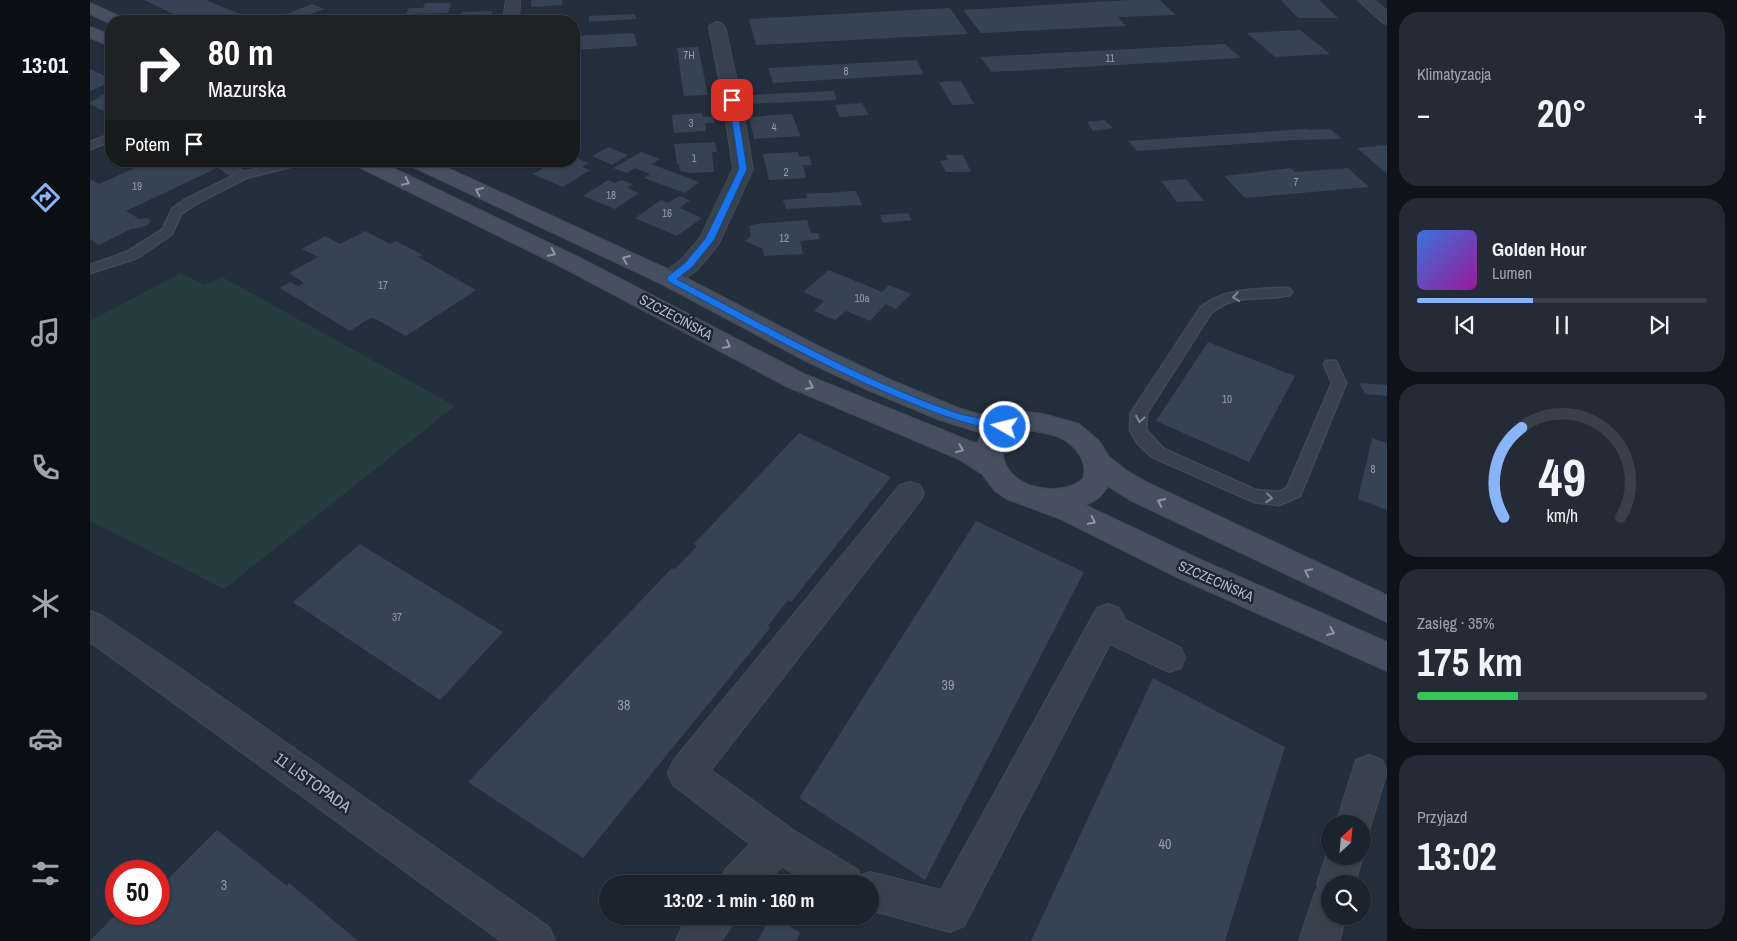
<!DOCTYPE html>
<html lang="pl">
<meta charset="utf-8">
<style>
body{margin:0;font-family:"Archivo Narrow",sans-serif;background:#242b36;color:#f1f3f6;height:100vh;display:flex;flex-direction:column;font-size:19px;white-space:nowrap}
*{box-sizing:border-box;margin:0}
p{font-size:16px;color:#a0a4aa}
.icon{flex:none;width:28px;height:28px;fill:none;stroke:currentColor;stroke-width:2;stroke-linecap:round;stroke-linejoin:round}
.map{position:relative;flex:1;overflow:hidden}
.panel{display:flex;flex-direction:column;gap:12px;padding:12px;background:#0f1319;width:350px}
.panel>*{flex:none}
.banner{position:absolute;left:15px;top:15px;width:475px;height:152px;border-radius:20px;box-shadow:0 1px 4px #0004,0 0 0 1px #39404a;background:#202124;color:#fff;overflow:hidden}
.needle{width:32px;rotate:26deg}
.controls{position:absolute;left:1231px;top:815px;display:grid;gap:10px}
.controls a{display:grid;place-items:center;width:50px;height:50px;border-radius:50%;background:#1b232e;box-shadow:0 1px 4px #0004,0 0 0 1px #39404a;font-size:25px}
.speed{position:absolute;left:15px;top:860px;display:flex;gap:10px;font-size:25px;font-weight:700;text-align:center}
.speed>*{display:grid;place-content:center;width:65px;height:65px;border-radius:50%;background:#1b232e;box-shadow:0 1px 4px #0004,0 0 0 1px #39404a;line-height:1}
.speed .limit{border:8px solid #d22;background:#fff;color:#111}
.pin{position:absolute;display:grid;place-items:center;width:42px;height:42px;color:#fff;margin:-21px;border-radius:10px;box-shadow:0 2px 8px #0006}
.me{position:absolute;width:55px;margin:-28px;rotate:278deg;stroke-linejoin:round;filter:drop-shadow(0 0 4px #0008)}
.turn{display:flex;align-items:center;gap:18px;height:105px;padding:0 20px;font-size:22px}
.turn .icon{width:65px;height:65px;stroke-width:2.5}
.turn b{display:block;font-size:35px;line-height:42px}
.then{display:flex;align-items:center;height:48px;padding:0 20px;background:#0003;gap:10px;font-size:19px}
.big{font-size:38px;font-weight:800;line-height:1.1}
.panel .card{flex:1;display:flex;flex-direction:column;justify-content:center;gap:8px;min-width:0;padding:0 18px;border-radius:20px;background:#242b36}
.panel .dial{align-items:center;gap:0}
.dial svg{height:130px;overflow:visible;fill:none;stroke:#39404a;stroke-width:7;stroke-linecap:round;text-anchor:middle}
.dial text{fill:#f1f3f6;stroke:none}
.song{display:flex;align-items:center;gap:15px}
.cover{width:60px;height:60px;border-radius:8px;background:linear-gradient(135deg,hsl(220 70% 55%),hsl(300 70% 35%))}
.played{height:5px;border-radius:2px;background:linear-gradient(90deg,#8ab4f8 40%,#39404a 40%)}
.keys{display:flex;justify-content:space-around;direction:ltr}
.heat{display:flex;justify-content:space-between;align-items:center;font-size:28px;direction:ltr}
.charge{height:8px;border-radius:4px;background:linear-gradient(90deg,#34c759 35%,#39404a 0)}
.trip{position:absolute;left:509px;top:875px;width:280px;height:50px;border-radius:25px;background:#1b232e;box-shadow:0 1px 4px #0004,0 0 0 1px #39404a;font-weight:800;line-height:50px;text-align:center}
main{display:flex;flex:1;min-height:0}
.tab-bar{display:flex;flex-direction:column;width:90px;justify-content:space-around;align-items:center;background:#0b0e12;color:#a0a4aa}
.tab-bar .icon{width:35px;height:35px}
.tab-bar .selected{color:#8ab4f8}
.tab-bar b{font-size:22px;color:#f1f3f6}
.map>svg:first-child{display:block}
</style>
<main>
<nav class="tab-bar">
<b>13:01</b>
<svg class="icon selected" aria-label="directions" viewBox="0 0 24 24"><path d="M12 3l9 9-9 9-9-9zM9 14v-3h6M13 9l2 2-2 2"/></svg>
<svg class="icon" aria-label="music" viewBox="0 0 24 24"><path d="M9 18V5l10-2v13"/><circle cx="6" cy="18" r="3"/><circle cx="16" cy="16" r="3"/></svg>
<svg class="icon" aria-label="phone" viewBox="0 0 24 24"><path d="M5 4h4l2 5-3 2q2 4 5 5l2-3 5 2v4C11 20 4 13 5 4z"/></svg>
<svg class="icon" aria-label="climate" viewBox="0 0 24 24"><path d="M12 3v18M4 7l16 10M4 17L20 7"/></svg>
<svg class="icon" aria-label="car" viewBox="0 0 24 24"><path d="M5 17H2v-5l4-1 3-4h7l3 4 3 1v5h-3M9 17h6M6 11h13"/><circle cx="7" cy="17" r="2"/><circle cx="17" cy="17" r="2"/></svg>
<svg class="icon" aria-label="filters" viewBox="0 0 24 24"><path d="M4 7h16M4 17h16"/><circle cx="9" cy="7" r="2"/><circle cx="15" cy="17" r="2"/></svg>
</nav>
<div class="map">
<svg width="1297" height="941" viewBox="0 0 1297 941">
<rect width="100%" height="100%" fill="#242f3e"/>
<path fill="#263c3f" d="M 91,273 L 114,285 L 132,277 L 365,406 L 134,589 L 0,521 L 0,321 Z"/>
<g fill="#364354">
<path d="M 54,0 L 116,0 L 165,20 L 98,21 Z"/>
<path d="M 441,0 L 472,0 L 472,5 L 441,7 Z"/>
<path d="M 1038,0 L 1070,0 L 1086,15 L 1028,17 L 1036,26 L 891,33 L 873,10 Z"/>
<path d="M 1191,0 L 1229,0 L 1248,18 L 1208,18 Z"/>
<path d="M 335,3 L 361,3 L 358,13 L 316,14 L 319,8 L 333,8 Z"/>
<path d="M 222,4 L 235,9 L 203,21 L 178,21 Z"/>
<path d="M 860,8 L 878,34 L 666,45 L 659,19 Z"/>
<path d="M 402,11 L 401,21 L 369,21 L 372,12 Z"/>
<path d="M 545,14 L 546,19 L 499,22 L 499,16 Z"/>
<path d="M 1210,30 L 1240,54 L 1185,57 L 1157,33 Z"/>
<path d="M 544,33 L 547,46 L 484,50 L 484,36 Z"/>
<path d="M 1135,44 L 1151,58 L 902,72 L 890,57 Z"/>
<path d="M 608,47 L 618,95 L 594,96 L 587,48 Z"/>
<path d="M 826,60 L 834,74 L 683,83 L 678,68 Z"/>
<path d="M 0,69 L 21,79 L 21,82 L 0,91 Z"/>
<path d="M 871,81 L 884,104 L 862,105 L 849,82 Z"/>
<path d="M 21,91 L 21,115 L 0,104 L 0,102 L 11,97 L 9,96 Z"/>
<path d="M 744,91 L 747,100 L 658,104 L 656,95 Z"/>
<path d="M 772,103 L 779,115 L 750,117 L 745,105 Z"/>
<path d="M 612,113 L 613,117 L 624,116 L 624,123 L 615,123 L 616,131 L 584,133 L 582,115 Z"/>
<path d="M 702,114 L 710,136 L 664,139 L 659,117 Z"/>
<path d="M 1014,120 L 1023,128 L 1003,131 L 997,122 Z"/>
<path d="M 1215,129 L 1218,130 L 1240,129 L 1252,139 L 1206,140 L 1047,151 L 1038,141 Z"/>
<path d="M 625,142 L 627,152 L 622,152 L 624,172 L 600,173 L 590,171 L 589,164 L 587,164 L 584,144 Z"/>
<path d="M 1297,145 L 1297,174 L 1267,148 Z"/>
<path d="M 518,147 L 538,155 L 522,165 L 502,156 Z"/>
<path d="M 551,152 L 570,159 L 561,164 L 609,182 L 595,193 L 554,178 L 560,174 L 545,168 L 537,173 L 523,168 Z"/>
<path d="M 708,152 L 709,157 L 719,156 L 722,165 L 713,165 L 716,178 L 679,180 L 673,154 Z"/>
<path d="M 856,155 L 873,155 L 881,172 L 856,172 L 850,161 L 858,160 Z"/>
<path d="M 488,159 L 499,163 L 492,167 L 500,170 L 473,187 L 443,174 L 465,161 L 480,163 Z"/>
<path d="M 60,161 L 115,161 L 127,168 L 36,211 L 49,219 L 57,218 L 61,221 L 59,224 L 50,228 L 41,229 L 9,245 L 0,239 L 0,179 L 9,184 Z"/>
<path d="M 1201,168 L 1205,172 L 1258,168 L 1279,187 L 1155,198 L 1134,176 Z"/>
<path d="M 1096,179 L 1114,201 L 1087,202 L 1071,181 Z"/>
<path d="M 518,180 L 525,183 L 531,180 L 543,184 L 537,188 L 549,193 L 525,209 L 493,196 Z"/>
<path d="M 766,191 L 772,205 L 696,209 L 693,200 L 717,198 L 716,194 Z"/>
<path d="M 589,196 L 600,200 L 590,208 L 612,218 L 587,236 L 545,218 L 571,200 L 578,203 Z"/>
<path d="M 818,213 L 822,220 L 793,223 L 790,215 Z"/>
<path d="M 717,220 L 721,233 L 728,233 L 730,239 L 710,241 L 713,254 L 674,256 L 673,249 L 655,241 L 661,236 L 659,226 L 666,224 Z"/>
<path d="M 275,231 L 300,244 L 306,241 L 333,255 L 328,257 L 386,290 L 316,336 L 284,318 L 280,318 L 260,331 L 190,288 L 200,282 L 208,286 L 214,283 L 199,273 L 228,257 L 212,249 L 235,236 L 250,244 Z"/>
<path d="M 739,270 L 792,292 L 799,285 L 821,294 L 806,309 L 796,304 L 780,321 L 756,311 L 745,320 L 724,311 L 734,301 L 713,292 Z"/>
<path d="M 1118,342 L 1205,376 L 1159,462 L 1066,421 Z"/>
<path d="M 1269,383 L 1297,385 L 1297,396 L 1275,394 Z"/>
<path d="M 709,433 L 801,477 L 701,602 L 698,600 L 678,626 L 680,628 L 493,858 L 378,782 L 582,568 L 585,569 L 607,546 L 604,544 Z"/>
<path d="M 1282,438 L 1297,443 L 1297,510 L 1268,499 Z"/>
<path d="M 886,521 L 994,572 L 835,880 L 709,798 Z"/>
<path d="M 270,544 L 413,632 L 350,700 L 203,602 Z"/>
<path d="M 1063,678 L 1195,747 L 1135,941 L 941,941 Z"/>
<path d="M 127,830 L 197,886 L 199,883 L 268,941 L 0,941 L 26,914 L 69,914 L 69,888 Z"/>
<path d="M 680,916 L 684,916 L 710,933 L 706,941 L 668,941 Z"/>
</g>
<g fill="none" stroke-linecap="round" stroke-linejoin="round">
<defs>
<g id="service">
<path d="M 21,134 L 21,141 L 0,149 L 0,142 Z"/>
<path d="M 121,161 L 135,161 L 154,172 L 197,161 L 217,161 L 216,163 L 156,178 L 104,205 L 91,214 L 82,234 L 47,258 L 0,273 L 0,265 L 37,252 L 73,229 L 82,209 L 96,199 L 143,176 Z"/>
<path d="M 1195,288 L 1200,289 L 1202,292 L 1200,295 C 1171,302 1147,291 1121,313 L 1057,413 L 1056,430 L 1074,449 L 1166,490 L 1188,492 L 1197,488 L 1242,383 L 1234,364 L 1236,361 L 1246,361 L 1256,383 L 1210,496 L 1189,505 L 1164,502 L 1062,457 L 1048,444 L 1040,430 L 1041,413 L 1111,307 C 1135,288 1166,289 1195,288 Z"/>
</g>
<g id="minor">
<path d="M 416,0 L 430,0 L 429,21 L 413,21 Z"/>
<path d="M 1268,0 L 1284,0 L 1297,11 L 1297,24 L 1292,22 Z"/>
<path d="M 627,22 L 632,24 L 635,27 L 651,100 L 663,169 L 628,245 L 607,270 L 588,284 L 580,286 L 572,284 L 569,279 L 572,274 L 591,260 L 610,238 L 643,169 L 633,100 L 619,27 L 622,24 Z"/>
<path d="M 820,482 L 830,485 L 834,493 L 830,501 L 621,770 L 703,830 L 768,870 L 770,876 L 780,872 L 851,890 L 1007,608 L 1018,604 L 1029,608 L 1034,617 L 1033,619 L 1091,648 L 1095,658 L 1091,668 L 1079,672 L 1020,644 L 874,926 L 860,932 L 780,910 L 780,884 L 719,884 L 692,866 L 675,884 L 630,884 L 635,870 L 660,844 L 583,785 L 578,773 L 583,761 L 810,485 Z"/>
<path d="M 0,611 L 11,615 L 91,669 L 459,927 L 465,941 L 411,941 L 0,642 Z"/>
<path d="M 1279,755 L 1292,760 L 1297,772 L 1277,837 L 1272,839 L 1272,824 L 1246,824 L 1266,760 Z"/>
<path d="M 1240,844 L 1240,856 L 1273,856 L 1265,884 L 1240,884 L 1240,916 L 1256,916 L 1249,941 L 1209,941 L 1226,890 L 1229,889 L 1227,884 Z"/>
<path d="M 600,916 L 645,916 L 639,930 L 631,941 L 586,941 L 592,927 Z"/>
</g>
<g id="secondary">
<path d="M 0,3 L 33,18 L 36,21 L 21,21 L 21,24 L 0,14 Z"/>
<path d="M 0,27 L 21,35 L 21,46 L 0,38 Z"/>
<path d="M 263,161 L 288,161 L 490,258 L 714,374 L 887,444 L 892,433 L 850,420 L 778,390 L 714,360 L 572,284 L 319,165 L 317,161 L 342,161 L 588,274 L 732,348 L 796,378 L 868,408 L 888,414 L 914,418 L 936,412 L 953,414 L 989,424 L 1009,441 L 1019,457 L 1037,471 L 1060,484 L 1297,595 L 1297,622 L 1040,500 L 1018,486 C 1012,496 1006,501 995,505 L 1111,560 L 1297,642 L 1297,671 L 1089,578 L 971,519 L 917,499 L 905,491 L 892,474 L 869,459 L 696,386 L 474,268 L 265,165 ZM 936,430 C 945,431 955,432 963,435 C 982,440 999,459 993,479 C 967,501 907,486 913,445 L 923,435 Z"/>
</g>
</defs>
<use href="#service" stroke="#414a57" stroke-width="3"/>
<use href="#minor" stroke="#414a57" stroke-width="2"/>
<use href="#secondary" stroke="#414a57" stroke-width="2"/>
<use href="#service" fill="#38414e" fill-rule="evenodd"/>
<use href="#minor" fill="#38414e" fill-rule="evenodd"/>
<use href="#secondary" fill="#465061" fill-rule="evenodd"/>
</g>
<defs><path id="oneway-chevron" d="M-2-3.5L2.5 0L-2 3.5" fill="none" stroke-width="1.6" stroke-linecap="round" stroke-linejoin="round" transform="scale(1.25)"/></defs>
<g stroke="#8e96a5">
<use href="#oneway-chevron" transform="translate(316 182) rotate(26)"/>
<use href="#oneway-chevron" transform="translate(389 191) rotate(-155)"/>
<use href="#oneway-chevron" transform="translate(462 253) rotate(26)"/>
<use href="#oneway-chevron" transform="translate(536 259) rotate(-156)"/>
<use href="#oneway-chevron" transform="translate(637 345) rotate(28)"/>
<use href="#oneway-chevron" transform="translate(720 386) rotate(24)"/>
<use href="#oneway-chevron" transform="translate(870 449) rotate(22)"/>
<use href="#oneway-chevron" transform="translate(1071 502) rotate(-155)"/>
<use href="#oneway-chevron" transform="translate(1002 521) rotate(27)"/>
<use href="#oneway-chevron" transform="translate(1218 572) rotate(-154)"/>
<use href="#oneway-chevron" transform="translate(1241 632) rotate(24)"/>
</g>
<g stroke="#7c8592">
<use href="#oneway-chevron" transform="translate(1146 297) rotate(171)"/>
<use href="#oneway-chevron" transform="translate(1050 419) rotate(100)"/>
<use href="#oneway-chevron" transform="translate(1179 498) rotate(7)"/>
</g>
<path fill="#1a73e8" stroke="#114b97" d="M 642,98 L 646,100 L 657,169 L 624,240 L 602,267 L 587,279 C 677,326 767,378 864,412 C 882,418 901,419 919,424 L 921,427 L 919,430 L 915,431 C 873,425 843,412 804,396 C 726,363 652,321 577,281 L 577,277 L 595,263 L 615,239 L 649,169 L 639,100 Z"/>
<g text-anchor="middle" stroke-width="5" stroke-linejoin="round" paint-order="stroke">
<g font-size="11" fill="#929caa">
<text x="599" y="59">7H</text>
<text x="1020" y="62">11</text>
<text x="756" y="75">8</text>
<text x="601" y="127">3</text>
<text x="684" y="131">4</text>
<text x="604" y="162">1</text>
<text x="696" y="176">2</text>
<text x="1206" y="186">7</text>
<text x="47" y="190">19</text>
<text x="521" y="199">18</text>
<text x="577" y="217">16</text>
<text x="694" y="242">12</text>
<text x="293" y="289">17</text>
<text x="772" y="302">10a</text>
<text x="1137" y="403">10</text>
<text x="1283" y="473">8</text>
<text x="307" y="621">37</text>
</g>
<g font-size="14" fill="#b4bcc9" stroke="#1d2633">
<text transform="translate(586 317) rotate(28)" y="5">SZCZECIŃSKA</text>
<text transform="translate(1126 581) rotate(24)" y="5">SZCZECIŃSKA</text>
</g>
<g font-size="14" fill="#929caa">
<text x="858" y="690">39</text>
<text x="534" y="710">38</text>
<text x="1075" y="849">40</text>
<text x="134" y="890">3</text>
</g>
<g font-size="16" fill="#b4bcc9" stroke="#1d2633">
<text transform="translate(223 782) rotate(36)" y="6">11 LISTOPADA</text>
</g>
</g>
</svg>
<div class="controls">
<a><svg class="needle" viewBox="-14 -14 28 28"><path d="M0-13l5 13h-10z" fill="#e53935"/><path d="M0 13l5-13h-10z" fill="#a0a4aa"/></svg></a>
<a><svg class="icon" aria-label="search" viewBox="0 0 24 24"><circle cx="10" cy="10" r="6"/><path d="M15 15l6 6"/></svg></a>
</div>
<div class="speed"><div class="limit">50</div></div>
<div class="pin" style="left:642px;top:100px;background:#d93025"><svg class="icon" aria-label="arrive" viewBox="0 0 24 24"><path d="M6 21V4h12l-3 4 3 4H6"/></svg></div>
<svg class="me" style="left:915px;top:427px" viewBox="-20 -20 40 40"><circle r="17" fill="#1a73e8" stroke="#fff" stroke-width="3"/><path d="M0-11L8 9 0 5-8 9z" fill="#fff"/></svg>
<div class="trip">13:02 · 1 min · 160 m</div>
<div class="banner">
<div class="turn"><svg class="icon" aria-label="right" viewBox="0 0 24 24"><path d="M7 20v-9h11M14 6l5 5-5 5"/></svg><div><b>80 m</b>Mazurska</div></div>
<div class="then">Potem<svg class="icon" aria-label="arrive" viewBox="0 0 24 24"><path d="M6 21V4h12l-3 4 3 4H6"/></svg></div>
</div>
</div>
<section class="panel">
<div class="card"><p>Klimatyzacja</p>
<div class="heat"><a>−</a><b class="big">20°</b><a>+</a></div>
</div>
<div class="card">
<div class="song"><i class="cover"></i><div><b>Golden Hour</b><p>Lumen</p></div></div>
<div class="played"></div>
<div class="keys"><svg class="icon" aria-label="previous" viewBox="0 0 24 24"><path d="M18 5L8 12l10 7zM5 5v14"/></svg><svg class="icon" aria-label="pause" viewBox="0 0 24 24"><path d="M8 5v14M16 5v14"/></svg><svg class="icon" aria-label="next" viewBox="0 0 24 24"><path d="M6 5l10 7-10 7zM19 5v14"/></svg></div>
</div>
<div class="card dial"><svg viewBox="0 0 100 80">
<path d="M14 69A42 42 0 1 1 86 69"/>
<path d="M14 69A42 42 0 0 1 25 14" stroke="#8ab4f8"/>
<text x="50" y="56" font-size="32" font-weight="700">49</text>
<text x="50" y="72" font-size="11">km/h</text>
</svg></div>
<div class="card"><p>Zasięg · 35%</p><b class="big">175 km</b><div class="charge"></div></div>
<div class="card"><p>Przyjazd</p><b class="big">13:02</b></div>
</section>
</main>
